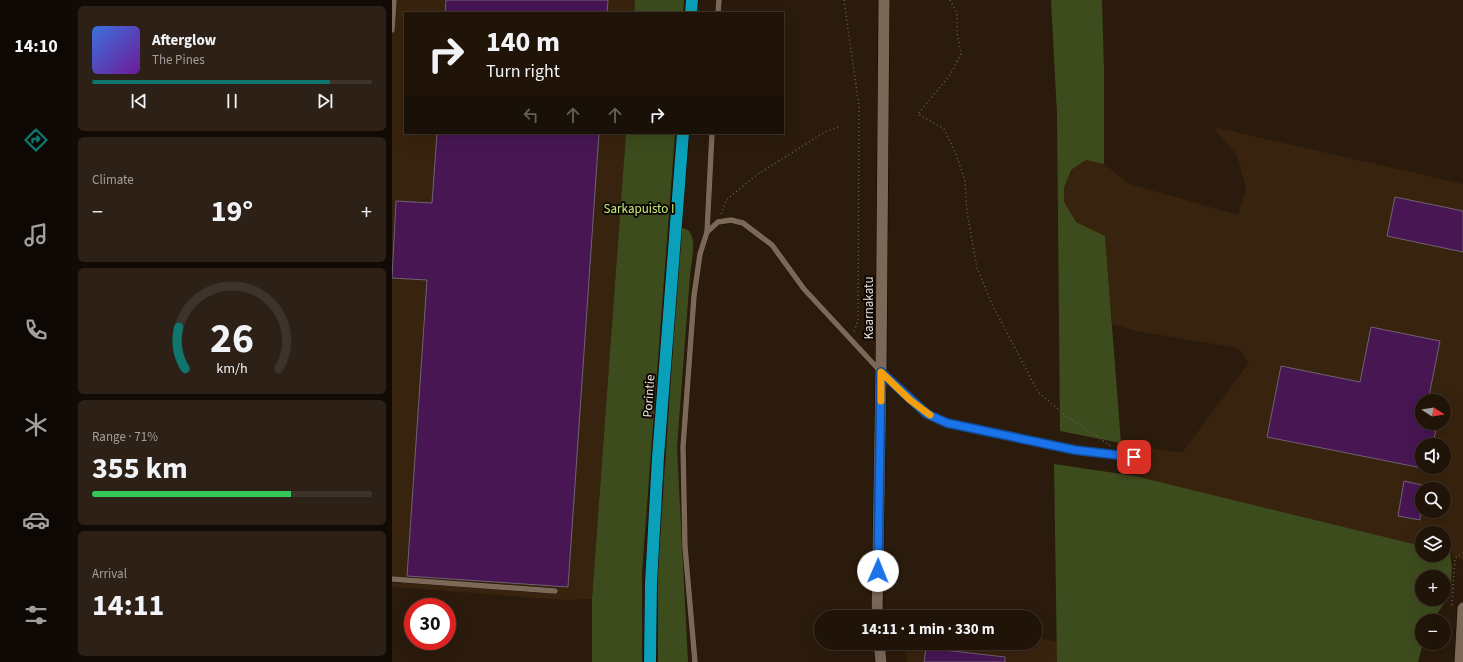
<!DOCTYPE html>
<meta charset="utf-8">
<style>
body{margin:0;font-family:"Source Sans 3",sans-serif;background:#2d2117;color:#f1f3f6;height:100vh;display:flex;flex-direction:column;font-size:15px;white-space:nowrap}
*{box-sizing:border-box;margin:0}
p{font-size:13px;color:#a29e9c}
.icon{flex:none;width:22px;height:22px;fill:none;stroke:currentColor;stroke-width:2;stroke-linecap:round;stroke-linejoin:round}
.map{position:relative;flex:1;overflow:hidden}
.details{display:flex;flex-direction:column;gap:6px;padding:6px;background:#120b05;width:320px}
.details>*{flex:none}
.banner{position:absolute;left:12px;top:12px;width:380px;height:122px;border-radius:0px;box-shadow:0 4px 16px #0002,0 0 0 1px #3d332a;background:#201409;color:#f1f3f6;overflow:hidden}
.needle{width:26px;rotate:102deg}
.tools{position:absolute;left:1023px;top:394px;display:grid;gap:8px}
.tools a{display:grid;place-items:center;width:36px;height:36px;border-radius:50%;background:#201409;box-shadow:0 4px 16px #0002,0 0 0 1px #3d332a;font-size:20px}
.speed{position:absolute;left:12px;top:598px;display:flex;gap:8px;font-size:20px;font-weight:700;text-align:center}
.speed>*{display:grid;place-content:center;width:52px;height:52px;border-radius:50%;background:#201409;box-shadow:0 4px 16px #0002,0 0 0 1px #3d332a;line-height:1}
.speed .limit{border:6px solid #d22;background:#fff;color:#111}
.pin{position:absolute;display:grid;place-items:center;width:34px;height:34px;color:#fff;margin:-17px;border-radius:8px;box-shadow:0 2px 6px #0006}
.me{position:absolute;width:44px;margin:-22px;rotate:1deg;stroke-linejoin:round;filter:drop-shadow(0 0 3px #0008)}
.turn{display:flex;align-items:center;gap:14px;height:84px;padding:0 16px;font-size:18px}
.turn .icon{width:52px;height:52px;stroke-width:2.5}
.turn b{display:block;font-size:28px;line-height:34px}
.lanes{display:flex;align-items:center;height:38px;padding:0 16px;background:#0003;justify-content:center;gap:20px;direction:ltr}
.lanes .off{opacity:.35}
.big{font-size:30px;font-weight:700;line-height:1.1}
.details .tile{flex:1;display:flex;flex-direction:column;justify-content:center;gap:6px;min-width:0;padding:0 14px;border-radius:6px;background:#2d2117}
.details .dial{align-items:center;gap:0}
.dial svg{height:104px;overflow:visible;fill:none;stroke:#3d332a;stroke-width:7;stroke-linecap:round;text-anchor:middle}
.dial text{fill:#f1f3f6;stroke:none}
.song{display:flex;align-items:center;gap:12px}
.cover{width:48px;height:48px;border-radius:6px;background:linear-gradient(135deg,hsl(220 70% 55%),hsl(280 70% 35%))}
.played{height:4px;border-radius:2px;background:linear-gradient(90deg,#0f766e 85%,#3d332a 85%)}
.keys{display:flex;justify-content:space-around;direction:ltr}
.heat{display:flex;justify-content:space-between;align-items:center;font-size:22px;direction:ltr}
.charge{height:6px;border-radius:3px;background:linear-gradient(90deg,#34c759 71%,#3d332a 0)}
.trip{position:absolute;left:422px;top:610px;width:228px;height:40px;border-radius:20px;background:#201409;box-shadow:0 4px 16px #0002,0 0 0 1px #3d332a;font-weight:700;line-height:40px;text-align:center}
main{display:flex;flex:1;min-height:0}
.tabs{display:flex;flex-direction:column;width:72px;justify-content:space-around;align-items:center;background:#0d0804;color:#a29e9c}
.tabs .icon{width:28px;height:28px}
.tabs .current{color:#0f766e}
.tabs b{font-size:18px;color:#f1f3f6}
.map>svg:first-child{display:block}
</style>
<main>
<nav class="tabs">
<b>14:10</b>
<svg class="icon current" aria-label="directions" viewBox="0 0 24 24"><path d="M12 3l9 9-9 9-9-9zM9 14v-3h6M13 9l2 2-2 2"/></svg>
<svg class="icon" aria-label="music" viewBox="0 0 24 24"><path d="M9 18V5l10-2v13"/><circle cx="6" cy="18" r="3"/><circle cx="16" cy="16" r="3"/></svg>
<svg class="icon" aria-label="phone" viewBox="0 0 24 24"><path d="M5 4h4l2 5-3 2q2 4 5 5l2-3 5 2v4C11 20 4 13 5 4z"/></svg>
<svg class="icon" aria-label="climate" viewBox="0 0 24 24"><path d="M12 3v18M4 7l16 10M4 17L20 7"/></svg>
<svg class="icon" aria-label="car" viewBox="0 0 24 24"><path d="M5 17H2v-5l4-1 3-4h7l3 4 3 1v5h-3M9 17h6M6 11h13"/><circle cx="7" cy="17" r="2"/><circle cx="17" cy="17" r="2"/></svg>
<svg class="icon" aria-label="filters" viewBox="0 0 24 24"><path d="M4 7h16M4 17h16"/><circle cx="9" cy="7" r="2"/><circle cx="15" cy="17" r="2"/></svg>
</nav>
<section class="details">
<div class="tile">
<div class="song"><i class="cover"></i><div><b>Afterglow</b><p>The Pines</p></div></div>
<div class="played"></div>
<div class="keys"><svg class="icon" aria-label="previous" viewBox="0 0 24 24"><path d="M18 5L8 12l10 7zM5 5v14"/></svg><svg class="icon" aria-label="pause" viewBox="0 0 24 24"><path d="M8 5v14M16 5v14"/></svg><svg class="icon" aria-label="next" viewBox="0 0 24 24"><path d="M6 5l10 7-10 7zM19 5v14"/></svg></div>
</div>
<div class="tile"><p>Climate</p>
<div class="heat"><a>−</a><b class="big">19°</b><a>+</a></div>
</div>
<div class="tile dial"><svg viewBox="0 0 100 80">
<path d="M14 69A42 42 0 1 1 86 69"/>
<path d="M14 69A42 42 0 0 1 9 37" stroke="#0f766e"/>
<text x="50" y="56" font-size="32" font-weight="700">26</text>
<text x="50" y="72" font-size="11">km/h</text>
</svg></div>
<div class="tile"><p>Range · 71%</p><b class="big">355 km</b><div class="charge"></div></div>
<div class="tile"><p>Arrival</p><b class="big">14:11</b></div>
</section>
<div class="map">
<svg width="1071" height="662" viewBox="0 0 1071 662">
<rect width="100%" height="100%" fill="#2b1b0c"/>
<g fill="#38230e" fill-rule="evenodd">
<path d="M 0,0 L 243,0 L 242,13 L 13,13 L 13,133 L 234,133 L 200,599 L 173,600 L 0,587 Z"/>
<path d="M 821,127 L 1071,184 L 1071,560 L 1052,552 L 1052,533 L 1030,533 L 1030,546 L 743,476 L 748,446 L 790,453 L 857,363 L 846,348 L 745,331 L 720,324 L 713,236 L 684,222 L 672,202 L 672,188 L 679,170 L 694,160 L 712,164 L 738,184 L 846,215 L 854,189 L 845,155 ZM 1030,401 L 1052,401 L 1052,423 L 1030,423 ZM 1030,445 L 1052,445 L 1052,467 L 1030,467 ZM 1030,489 L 1052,489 L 1052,511 L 1030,511 Z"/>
<path d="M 643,637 L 666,642 L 665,662 L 515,662 L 513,643 L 643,643 Z"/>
</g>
<g fill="#3d4c1d" fill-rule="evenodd">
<path d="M 243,0 L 292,0 L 291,13 L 242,13 Z"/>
<path d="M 659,0 L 710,0 L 712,70 L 712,164 L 694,160 L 679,170 L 672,188 L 672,202 L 684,222 L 713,236 L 729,443 L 668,431 L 665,114 Z"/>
<path d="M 234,133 L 283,133 L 250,572 L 250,662 L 200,662 L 200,599 Z"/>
<path d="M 289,227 C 291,228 295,229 297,231 C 305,240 299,265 298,275 L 285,447 L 296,662 L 266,662 L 266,569 Z"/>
<path d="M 662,464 L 743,476 L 1030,546 L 1030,555 L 1052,555 L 1052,552 L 1058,553 L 1060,568 L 1058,595 L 1040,621 L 1030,621 L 1031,643 L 1026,662 L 665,662 ZM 1030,577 L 1052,577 L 1052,599 L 1030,599 Z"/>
</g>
<g fill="#471653" stroke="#716175">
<path d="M 54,0 L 216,0 L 215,13 L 53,13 Z"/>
<path d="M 45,133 L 207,133 L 176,587 L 15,576 L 35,280 L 0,278 L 4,201 L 40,203 Z"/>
<path d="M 1003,197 L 1071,211 L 1071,252 L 995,236 Z"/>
<path d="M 979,327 L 1048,341 L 1036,401 L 1030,401 L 1030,423 L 1045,423 L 1041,445 L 1030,445 L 1030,468 L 875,437 L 889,366 L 968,382 Z"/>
<path d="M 1012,481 L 1030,485 L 1028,520 L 1006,516 Z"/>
<path d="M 534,648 L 613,657 L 613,662 L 532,662 Z"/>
</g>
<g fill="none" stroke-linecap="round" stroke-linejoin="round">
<defs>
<g id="lane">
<path d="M 326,13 L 327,0"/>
<path d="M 0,30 L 2,0"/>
<path d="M 315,232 L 320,133"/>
<path d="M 0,579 L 163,591"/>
<path d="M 303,662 L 293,547 L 291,447 L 302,296 L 308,254 L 315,232 L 326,222 L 339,220 L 351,223 L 380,245 L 412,289 L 489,372 L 535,414 L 555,423 L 683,450 L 742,457"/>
</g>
<g id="street">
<path d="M 485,617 L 489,372 L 492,0"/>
<path d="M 487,643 L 489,662"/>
<path d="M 1068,662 L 1071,608"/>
</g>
<g id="highway">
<path d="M 299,13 L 300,0"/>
<path d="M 258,662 L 259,583 L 266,457 L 291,133"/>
</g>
</defs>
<use href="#lane" stroke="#130600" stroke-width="6"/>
<use href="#street" stroke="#130600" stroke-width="12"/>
<use href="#highway" stroke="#130600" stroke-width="13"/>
<g stroke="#6c5e50" stroke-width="1.5" stroke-dasharray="1 3" stroke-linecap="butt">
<path d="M 452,0 L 467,107 L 466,320 L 462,332"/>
<path d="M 558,0 L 565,13 L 565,33 L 569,54 L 558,75 L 526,114 L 552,129 L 564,154 L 573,181 L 575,212 L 585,268 L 600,304 L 646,392 L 674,416 L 719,446"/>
<path d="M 329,214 L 335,199 L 366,174 L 433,132 L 449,126"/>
<path d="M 1060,605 L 1063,558 L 1071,553"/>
</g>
<use href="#lane" stroke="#7b6857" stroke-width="5.5"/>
<use href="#street" stroke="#7b6857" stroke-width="11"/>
<use href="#highway" stroke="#0ba0b9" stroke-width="12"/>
</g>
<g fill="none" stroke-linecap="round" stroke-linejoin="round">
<defs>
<path id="route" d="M 486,571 L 489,372 L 535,414 L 555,423 L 683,450 L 742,457"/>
</defs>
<use href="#route" stroke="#114b97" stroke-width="10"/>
<use href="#route" stroke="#1a73e8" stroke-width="7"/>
<path stroke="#f59e0b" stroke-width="7" d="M 489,401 L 489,372 L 518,400 L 538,415"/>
</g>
<g text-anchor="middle" stroke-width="4" stroke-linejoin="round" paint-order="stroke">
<g font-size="13" fill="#c8ec7e" stroke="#0e0803">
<text x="247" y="213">Sarkapuisto I</text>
</g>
<g font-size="13" fill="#eee3d9" stroke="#0e0803">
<text transform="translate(476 308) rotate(-90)" y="5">Kaarnakatu</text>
<text transform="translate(256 396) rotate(-86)" y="5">Porintie</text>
</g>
</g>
</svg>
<div class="tools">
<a><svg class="needle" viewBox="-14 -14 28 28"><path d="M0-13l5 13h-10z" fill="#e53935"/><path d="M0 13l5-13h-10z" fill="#a29e9c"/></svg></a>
<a><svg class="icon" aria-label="sound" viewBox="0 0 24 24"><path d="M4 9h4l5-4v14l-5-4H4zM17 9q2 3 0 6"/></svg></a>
<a><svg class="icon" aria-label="search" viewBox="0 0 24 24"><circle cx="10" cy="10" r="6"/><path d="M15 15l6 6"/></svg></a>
<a><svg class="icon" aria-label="layers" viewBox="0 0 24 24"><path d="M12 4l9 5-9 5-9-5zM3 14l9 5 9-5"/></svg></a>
<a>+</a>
<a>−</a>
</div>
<div class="speed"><div class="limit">30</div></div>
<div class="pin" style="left:742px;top:457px;background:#d93025"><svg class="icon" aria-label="arrive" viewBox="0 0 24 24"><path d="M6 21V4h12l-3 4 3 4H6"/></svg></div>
<svg class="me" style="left:486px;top:571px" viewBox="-20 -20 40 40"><circle r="19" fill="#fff"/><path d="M0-13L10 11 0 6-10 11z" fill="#1a73e8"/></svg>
<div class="trip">14:11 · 1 min · 330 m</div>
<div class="banner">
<div class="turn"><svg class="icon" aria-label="right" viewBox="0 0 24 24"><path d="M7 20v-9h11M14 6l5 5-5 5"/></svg><div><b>140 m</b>Turn right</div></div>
<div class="lanes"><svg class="icon off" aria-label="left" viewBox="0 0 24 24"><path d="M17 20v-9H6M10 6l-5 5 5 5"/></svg><svg class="icon off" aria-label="ahead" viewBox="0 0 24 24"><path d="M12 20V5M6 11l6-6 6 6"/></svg><svg class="icon off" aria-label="ahead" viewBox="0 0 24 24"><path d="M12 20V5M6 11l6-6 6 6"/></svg><svg class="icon" aria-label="right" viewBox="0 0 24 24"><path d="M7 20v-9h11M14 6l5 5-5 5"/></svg></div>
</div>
</div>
</main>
